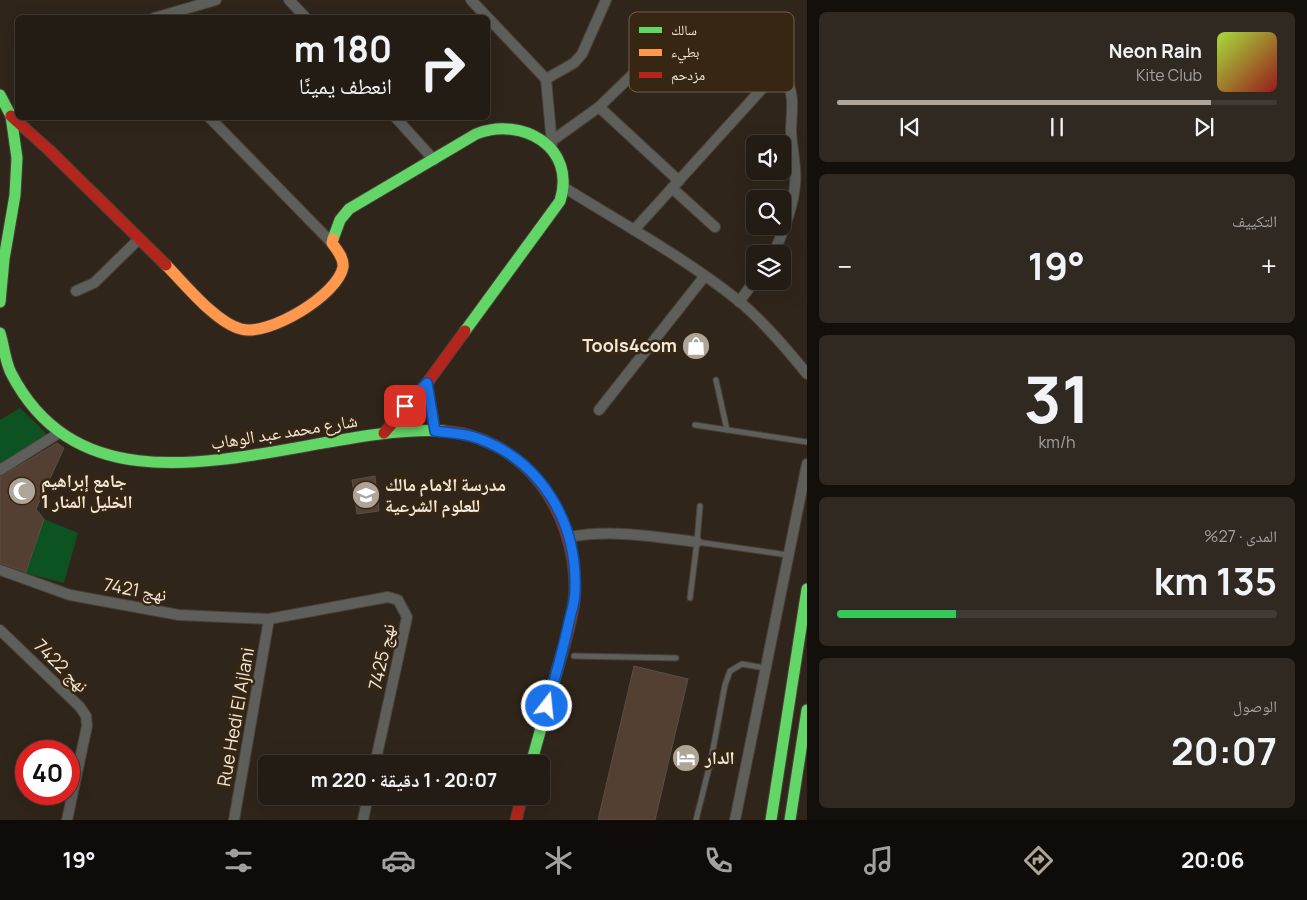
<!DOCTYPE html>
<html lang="ar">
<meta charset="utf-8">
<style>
body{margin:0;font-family:Manrope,"Noto Naskh Arabic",sans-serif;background:#2f2922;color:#f1f3f6;direction:rtl;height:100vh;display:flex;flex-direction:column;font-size:19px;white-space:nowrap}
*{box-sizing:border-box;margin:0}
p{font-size:16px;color:#a3a1a0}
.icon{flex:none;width:28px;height:28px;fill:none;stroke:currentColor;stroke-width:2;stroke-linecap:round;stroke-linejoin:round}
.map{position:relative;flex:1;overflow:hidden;direction:ltr}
.sheet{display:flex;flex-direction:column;gap:12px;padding:12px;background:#130f0b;width:500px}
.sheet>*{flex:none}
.hud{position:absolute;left:15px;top:15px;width:475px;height:105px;border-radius:8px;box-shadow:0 5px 20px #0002,0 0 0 1px #403a34;direction:rtl;background:#231c14;color:#f1f3f6;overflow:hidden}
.buttons{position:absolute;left:746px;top:135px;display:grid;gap:10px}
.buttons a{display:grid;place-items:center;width:45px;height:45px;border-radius:8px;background:#231c14;box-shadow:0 5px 20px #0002,0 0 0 1px #403a34;font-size:25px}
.speed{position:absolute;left:15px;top:740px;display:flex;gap:10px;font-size:25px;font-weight:700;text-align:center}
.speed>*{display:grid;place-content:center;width:65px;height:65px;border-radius:50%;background:#231c14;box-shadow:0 5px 20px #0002,0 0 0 1px #403a34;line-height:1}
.speed .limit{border:8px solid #d22;background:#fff;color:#111}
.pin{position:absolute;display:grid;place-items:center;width:42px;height:42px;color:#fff;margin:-21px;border-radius:10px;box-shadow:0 2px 8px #0006}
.me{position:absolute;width:55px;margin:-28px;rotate:16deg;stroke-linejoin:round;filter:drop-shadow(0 0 4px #0008)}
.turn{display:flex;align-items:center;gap:18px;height:105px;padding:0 15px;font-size:22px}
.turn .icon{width:65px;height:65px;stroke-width:2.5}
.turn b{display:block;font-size:35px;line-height:42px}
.big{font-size:38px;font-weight:700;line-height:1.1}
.sheet .widget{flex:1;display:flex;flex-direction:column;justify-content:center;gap:8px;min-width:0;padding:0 18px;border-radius:8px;background:#2f2922}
.sheet .dial{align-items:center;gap:0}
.dial b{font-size:65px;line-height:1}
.song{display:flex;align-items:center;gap:15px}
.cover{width:60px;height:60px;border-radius:8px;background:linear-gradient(135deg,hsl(80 70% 55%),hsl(0 70% 35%))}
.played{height:5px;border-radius:2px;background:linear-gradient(90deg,#aea498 85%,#403a34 85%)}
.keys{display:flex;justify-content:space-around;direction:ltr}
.heat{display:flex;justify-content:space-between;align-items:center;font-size:28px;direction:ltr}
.charge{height:8px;border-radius:4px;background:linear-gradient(90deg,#34c759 27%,#403a34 0)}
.trip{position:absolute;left:258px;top:755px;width:292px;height:50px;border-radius:8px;background:#231c14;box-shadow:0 5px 20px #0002,0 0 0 1px #403a34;font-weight:700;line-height:50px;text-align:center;direction:rtl}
.tab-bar{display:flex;height:80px;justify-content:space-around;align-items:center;background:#0e0b08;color:#a3a1a0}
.tab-bar .icon{width:35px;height:35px}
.tab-bar .selected{color:#aea498}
.tab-bar b{font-size:22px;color:#f1f3f6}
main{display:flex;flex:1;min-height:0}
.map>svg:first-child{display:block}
</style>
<main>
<section class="sheet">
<div class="widget">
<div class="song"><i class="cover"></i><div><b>Neon Rain</b><p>Kite Club</p></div></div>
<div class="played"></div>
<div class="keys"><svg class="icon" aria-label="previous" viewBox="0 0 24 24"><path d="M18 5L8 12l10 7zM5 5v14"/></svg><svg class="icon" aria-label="pause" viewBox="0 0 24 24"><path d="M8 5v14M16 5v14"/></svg><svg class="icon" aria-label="next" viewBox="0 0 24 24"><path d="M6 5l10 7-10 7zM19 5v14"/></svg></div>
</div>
<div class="widget"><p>التكييف</p>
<div class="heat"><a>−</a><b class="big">19°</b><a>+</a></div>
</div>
<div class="widget dial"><b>31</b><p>km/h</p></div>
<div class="widget"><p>المدى · 27%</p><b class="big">135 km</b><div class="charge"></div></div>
<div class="widget"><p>الوصول</p><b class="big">20:07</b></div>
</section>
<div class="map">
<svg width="807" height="820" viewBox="0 0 807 820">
<rect width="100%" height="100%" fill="#2f251a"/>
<g fill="#0d5221">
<path d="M 20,408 L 52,439 L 0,472 L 0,420 Z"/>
<path d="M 44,519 L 78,533 L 64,583 L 25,573 Z"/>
</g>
<g fill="#544032" stroke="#584e47">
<path d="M 57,443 L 64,448 L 36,509 L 44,519 L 26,572 L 0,563 L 0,477 Z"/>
<path d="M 375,476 L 379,511 L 357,514 L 352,480 Z"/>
<path d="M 634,666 L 688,679 L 655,820 L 598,820 Z"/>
</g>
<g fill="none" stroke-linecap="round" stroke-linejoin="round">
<defs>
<g id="lane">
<path d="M 716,380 L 727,430"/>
<path d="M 695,425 L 807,442"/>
<path d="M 697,542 L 700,506"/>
<path d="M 690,598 L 697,542 L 788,555"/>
<path d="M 574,656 L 676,658"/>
<path d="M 696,820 L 711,760 L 725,685 L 730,671 L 742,664 L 765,668"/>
</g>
<g id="street">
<path d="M 289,0 L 306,18"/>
<path d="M 471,0 L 546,79 L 552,144"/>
<path d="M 154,18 L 216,0"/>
<path d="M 546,79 L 574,63 L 582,54 L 606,0"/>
<path d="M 599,107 L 679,181"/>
<path d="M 210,118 L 332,243"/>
<path d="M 396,118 L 434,160"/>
<path d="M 553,140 L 599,107 L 669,39 C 687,30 713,33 732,40 C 753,49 778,60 788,83 C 795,99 791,115 791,132 C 792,149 797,168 795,185 C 793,208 783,233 773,254"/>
<path d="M 565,188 C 623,224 685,258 739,301 C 764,322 787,349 807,374"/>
<path d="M 672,188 L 715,227"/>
<path d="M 634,230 L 779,70"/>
<path d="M 76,291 L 94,283 L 139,239"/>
<path d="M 739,302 L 755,280"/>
<path d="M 427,383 L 435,431"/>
<path d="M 599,410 L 704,277"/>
<path d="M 0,470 L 59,433"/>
<path d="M 570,537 C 612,529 655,537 697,542"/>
<path d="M 0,570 L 70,595 L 179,615 L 269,619 L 388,597 L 398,600 L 407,617 L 375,764"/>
<path d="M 0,630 L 80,707 L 86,716 L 87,726 L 67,820"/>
<path d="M 234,820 L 269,619"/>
<path d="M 363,820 L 368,796"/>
<path d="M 735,820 L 807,464"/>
</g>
<g id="fast">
<path d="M 0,95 L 11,116 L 17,158 L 15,195 L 4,259 L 0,302"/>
<path d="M 333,239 L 340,220 L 349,209 L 476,134 C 522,116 577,147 560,201 L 465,331"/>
<path d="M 0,333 C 4,346 5,361 11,373 C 96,538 306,423 444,431"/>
<path d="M 531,764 L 558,667"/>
<path d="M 771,820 L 807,589"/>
<path d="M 790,820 L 807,710"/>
</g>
<path id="slow" d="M 166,265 C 185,284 216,323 241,329 C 268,337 338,295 343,267 C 344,258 337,250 332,243 L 333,239"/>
<g id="jam">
<path d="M 11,116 L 49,150 L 166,265"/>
<path d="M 444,431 C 526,438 575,511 575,589 C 575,611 564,646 558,667"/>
<path d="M 384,433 L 427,383 L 465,331"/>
<path d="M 516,820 L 522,796"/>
</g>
</defs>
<use href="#lane" stroke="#494037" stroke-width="7"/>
<use href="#street" stroke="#494037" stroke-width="12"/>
<use href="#fast" stroke="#494037" stroke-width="13"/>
<use href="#slow" stroke="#494037" stroke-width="13"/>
<use href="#jam" stroke="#494037" stroke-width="13"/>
<use href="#lane" stroke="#5e5f5b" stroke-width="5"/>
<use href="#street" stroke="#5e5f5b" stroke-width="10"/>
<use href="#fast" stroke="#63d668" stroke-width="11"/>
<use href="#slow" stroke="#ff974d" stroke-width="11"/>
<use href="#jam" stroke="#b3261e" stroke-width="11"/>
</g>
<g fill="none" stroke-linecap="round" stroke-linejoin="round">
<defs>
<path id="route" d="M 405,406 L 427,383 L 435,431 C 448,433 464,433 477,438 C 542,461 578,523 575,592 C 575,602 571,612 569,622 C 563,650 555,678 547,706"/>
</defs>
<use href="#route" stroke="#114b97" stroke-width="12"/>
<use href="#route" stroke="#1a73e8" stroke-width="9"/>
</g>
<defs>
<symbol id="shop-disc" viewBox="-11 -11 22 22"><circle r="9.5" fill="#aea498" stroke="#372612"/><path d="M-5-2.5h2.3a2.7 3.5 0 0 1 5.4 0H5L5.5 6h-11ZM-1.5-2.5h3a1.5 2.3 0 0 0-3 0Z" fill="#fff"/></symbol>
<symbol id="mosque-disc" viewBox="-11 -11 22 22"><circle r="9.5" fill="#aea498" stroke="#372612"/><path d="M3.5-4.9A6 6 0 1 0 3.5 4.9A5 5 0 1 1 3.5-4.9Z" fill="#fff"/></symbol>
<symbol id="university-disc" viewBox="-11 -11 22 22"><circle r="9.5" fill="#aea498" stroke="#372612"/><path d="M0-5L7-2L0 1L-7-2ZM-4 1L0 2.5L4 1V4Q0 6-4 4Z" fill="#fff"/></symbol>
<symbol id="hotel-disc" viewBox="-11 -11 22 22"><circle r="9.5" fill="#aea498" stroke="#372612"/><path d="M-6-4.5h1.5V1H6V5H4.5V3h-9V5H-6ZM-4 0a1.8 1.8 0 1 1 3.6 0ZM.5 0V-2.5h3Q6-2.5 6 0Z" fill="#fff"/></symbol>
</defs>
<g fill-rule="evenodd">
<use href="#shop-disc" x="680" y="330" width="32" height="32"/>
<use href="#mosque-disc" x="6" y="475" width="32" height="32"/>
<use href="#university-disc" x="350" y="479" width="32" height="32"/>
<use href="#hotel-disc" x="670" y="742" width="32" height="32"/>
</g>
<g text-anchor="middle" stroke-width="5" stroke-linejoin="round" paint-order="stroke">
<g font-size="18" font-weight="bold" fill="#f3e8dc" stroke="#372612" text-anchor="start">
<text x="677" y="352" text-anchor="end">Tools4com</text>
<text x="41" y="487">جامع إبراهيم<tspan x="41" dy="21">الخليل المنار 1</tspan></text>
<text x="385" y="491">مدرسة الامام مالك<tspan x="385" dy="21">للعلوم الشرعية</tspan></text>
<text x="705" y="764">الدار</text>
</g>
<g font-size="18" fill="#f3e8dc" stroke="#372612">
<text transform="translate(284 432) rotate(-9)" y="6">شارع محمد عبد الوهاب</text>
<text transform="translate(135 590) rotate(10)" y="6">نهج 7421</text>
<text transform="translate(382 657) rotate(-78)" y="6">نهج 7425</text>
<text transform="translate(61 666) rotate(44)" y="6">نهج 7422</text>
<text transform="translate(236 717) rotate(-80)" y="6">Rue Hedi El Ajlani</text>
</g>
</g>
<rect x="629" y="12" width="165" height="80" rx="8" fill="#372612" stroke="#6f604f" stroke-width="1"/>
<rect x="639" y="27" width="23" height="6" fill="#63d668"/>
<rect x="639" y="49" width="23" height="7" fill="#ff974d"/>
<rect x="639" y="72" width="23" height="6" fill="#b3261e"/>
<g font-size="14" fill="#f3e8dc">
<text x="671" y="35">سالك</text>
<text x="671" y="57">بطيء</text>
<text x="671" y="80">مزدحم</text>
</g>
</svg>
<div class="buttons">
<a><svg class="icon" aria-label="sound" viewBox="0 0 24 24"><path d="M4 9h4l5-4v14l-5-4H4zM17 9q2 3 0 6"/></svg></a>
<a><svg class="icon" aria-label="search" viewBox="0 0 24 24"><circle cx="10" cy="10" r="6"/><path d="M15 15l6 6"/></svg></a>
<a><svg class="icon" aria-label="layers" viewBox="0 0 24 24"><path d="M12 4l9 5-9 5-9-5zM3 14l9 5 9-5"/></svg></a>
</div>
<div class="speed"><div class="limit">40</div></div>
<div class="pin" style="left:405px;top:406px;background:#d93025"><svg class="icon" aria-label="arrive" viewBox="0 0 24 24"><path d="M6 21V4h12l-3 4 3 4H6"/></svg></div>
<svg class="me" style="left:547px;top:706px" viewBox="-20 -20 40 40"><circle r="17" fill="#1a73e8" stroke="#fff" stroke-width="3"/><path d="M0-11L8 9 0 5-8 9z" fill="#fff"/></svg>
<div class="trip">20:07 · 1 دقيقة · 220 m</div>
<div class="hud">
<div class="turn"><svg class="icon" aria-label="right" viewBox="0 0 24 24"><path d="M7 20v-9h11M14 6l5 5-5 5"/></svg><div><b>180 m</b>انعطف يمينًا</div></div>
</div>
</div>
</main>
<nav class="tab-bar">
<b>20:06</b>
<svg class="icon selected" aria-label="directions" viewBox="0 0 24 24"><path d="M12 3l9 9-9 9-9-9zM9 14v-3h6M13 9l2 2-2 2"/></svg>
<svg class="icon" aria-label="music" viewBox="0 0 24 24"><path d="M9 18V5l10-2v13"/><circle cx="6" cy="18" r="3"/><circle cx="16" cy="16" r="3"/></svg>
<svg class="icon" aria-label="phone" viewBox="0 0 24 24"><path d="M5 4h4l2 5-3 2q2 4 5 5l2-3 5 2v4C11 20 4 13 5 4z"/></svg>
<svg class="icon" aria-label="climate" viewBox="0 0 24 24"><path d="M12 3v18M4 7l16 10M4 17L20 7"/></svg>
<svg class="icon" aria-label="car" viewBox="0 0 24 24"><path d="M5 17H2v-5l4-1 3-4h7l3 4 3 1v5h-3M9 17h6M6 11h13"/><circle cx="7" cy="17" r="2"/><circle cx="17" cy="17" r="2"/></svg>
<svg class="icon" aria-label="filters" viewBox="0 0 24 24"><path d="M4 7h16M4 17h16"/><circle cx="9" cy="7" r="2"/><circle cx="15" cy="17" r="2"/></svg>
<b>19°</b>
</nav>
